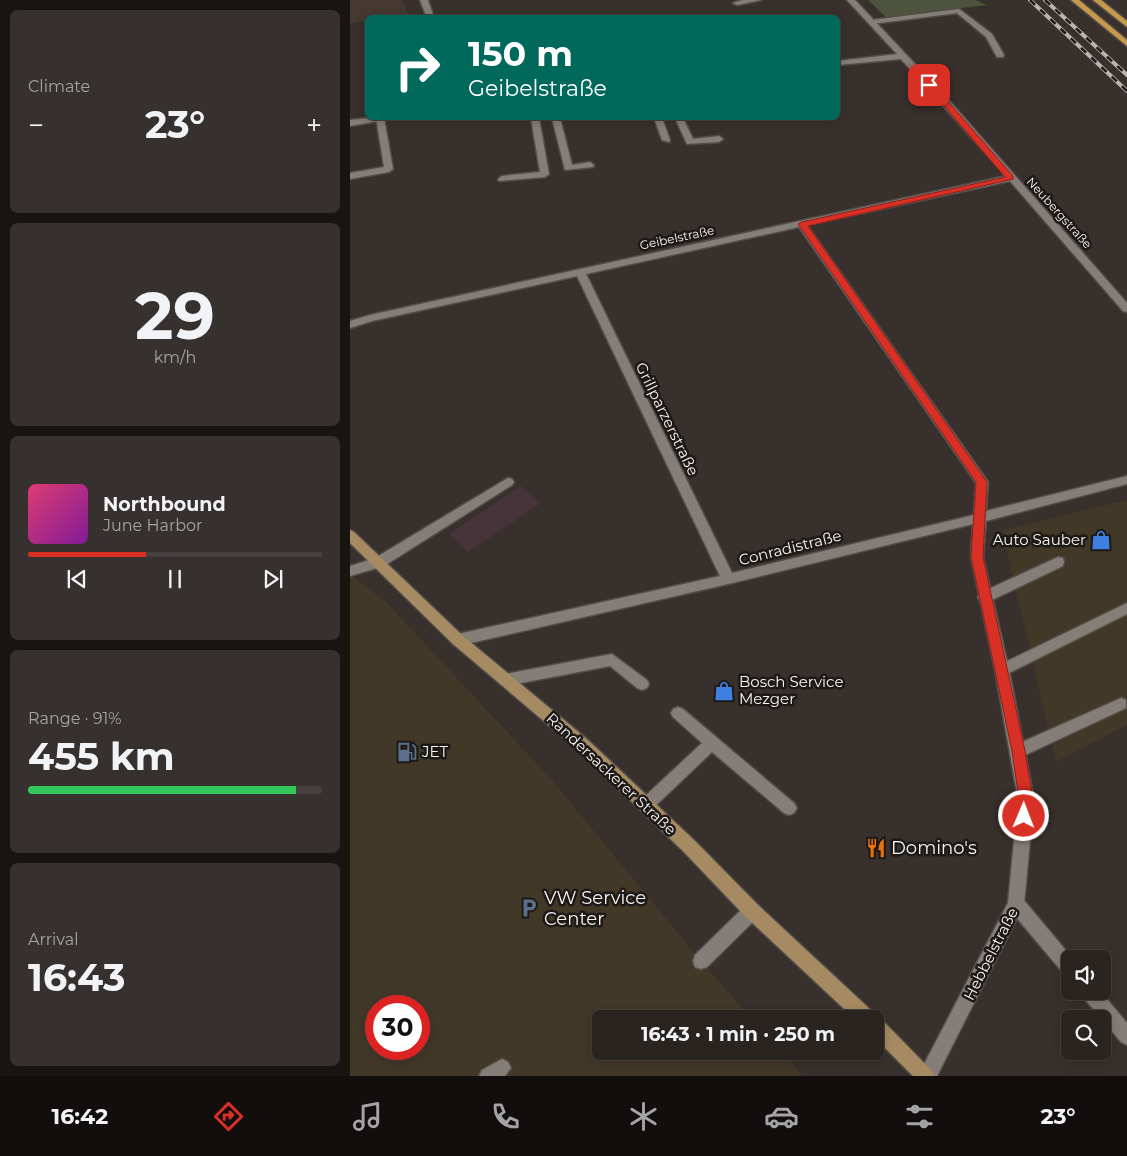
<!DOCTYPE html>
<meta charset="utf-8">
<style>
body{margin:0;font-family:Montserrat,sans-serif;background:#36302e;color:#f1f3f6;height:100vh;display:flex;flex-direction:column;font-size:19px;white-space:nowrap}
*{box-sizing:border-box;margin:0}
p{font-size:16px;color:#a5a4a5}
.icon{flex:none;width:28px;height:28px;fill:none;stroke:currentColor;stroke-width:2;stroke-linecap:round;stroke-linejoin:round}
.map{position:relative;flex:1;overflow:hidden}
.details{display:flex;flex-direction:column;gap:10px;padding:10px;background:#171412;width:350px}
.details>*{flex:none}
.guide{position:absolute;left:15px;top:15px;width:475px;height:105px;border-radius:8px;box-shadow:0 2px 12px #0003,0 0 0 1px #46413f;background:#00695c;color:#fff;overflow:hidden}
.buttons{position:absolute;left:711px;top:950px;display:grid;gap:10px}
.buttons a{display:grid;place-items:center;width:50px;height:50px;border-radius:8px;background:#2a2421;box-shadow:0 2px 12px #0003,0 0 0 1px #46413f;font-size:25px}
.speed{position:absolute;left:15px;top:995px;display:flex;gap:10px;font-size:25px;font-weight:700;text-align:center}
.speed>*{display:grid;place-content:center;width:65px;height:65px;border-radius:50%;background:#2a2421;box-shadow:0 2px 12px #0003,0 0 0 1px #46413f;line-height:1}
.speed .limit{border:8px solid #d22;background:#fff;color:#111}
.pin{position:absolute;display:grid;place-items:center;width:42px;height:42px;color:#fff;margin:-21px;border-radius:10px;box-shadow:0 2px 8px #0006}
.me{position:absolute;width:55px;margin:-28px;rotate:1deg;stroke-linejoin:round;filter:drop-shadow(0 0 4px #0008)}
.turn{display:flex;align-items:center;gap:18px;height:105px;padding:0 20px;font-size:22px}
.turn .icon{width:65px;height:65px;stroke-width:2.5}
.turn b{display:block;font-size:35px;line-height:42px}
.big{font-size:38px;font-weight:700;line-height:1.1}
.details .widget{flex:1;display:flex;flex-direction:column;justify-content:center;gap:8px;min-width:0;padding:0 18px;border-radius:8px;background:#36302e}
.details .dial{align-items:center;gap:0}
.dial b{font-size:65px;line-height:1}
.song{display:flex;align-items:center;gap:15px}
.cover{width:60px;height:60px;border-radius:8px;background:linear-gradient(135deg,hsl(340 70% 55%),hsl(290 70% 35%))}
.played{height:5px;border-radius:2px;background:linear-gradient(90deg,#d93025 40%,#46413f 40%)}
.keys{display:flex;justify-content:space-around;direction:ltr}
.heat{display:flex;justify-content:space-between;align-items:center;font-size:28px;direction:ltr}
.charge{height:8px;border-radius:4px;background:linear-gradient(90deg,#34c759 91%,#46413f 0)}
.trip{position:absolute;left:242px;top:1010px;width:292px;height:50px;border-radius:8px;background:#2a2421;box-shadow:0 2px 12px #0003,0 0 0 1px #46413f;font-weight:700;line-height:50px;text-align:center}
.tab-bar{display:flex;height:80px;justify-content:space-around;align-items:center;background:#110e0d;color:#a5a4a5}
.tab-bar .icon{width:35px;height:35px}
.tab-bar .selected{color:#d93025}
.tab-bar b{font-size:22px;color:#f1f3f6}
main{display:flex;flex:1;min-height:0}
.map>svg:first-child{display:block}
</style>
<main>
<section class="details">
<div class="widget"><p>Climate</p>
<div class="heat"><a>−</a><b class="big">23°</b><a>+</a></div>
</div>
<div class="widget dial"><b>29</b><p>km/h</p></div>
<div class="widget">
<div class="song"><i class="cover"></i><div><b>Northbound</b><p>June Harbor</p></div></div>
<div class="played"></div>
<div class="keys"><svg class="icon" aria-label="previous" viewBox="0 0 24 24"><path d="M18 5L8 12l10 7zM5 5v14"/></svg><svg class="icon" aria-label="pause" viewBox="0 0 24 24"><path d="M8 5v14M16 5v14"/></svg><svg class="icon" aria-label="next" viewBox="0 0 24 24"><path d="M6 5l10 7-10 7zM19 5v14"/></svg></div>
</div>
<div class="widget"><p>Range · 91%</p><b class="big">455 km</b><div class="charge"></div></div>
<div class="widget"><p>Arrival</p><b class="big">16:43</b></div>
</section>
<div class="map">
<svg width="777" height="1076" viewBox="0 0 777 1076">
<rect width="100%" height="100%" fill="#38302c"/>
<g fill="#423828" fill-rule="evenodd">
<path d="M 777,500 L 777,725 L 706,762 L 652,530 Z"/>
<path d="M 0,574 L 37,603 L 202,780 L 351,961 L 402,1019 L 251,1019 L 251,1051 L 431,1051 L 453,1076 L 0,1076 ZM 26,1006 L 69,1006 L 69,1049 L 26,1049 Z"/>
</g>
<path fill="#47333a" d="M 171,486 L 191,503 L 118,552 L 99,534 Z"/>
<path fill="#463931" d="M 0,0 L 52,0 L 59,16 L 18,18 L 17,21 L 0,23 Z"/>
<path fill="#4d533d" d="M 518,0 L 625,0 L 637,5 L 536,17 Z"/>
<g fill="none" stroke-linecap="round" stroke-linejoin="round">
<defs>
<g id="lane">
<path d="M 393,0 L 411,0 L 387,5 L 383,3 Z"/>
<path d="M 609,9 L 642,34 L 654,55 L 653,57 L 647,57 L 636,37 L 607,13 L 522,24 L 518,22 L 522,20 Z"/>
<path d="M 26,118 L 34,118 L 43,169 L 39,172 L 0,179 L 0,173 L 34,167 Z"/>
<path d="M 181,118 L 189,118 L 199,174 L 195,177 L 149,181 L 148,179 L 152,176 L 190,172 Z"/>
<path d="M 202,118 L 210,118 L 222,165 L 240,162 L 244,165 L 243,167 L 215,170 Z"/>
<path d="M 304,118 L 312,118 L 320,140 L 319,142 L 312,140 Z"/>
<path d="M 325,118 L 333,118 L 343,139 L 369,136 L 373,139 L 369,142 L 337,144 Z"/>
<path d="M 158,478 L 162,479 L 164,482 L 162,485 L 34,566 L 0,576 L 0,566 L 25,558 Z"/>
<path d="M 708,557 L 713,558 L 714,562 L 713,566 L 640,601 L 635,602 L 630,601 L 628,597 L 630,593 Z"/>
<path d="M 777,603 L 777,614 L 657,674 L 652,676 L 647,674 L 645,670 L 647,666 Z"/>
<path d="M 262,654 L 297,680 L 299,684 L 297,688 L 292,690 L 287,688 L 260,666 L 155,686 L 150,684 L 148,680 L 150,676 L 155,674 Z"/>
<path d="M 771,698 L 776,700 L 776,708 L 673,756 L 668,758 L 663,756 L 661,751 L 663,746 Z"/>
<path d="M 328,707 L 333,709 L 444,803 L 447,808 L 444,813 L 439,815 L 434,813 L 362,752 L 301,810 L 296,812 L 291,810 L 288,805 L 291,800 L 352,743 L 323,717 L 321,713 L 323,709 Z"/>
<path d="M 666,896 L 672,898 L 723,959 L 720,959 L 720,976 L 714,974 L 660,910 L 658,904 L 660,898 Z"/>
<path d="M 402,903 L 408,905 L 410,911 L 408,917 L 357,967 L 351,969 L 345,967 L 343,961 L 345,955 L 396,905 Z"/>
<path d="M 731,991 L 750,991 L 777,1023 L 777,1045 L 771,1042 L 733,997 Z"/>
<path d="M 152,1059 L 158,1062 L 161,1068 L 155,1076 L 129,1076 L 132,1070 Z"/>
</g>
<g id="street">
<path d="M 70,0 L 78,0 L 84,18 L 77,18 Z"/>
<path d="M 497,0 L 505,0 L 596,97 L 777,303 L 777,312 L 773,311 L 660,181 L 457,225 L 636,479 L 638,482 L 636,511 L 777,476 L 777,484 L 636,521 L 633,557 L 659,670 L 684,799 L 674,904 L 587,1076 L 568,1076 L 658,903 L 668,799 L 645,670 L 621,557 L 623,524 L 378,584 L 108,646 L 103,644 L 101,640 L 103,636 L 108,634 L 370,576 L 227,276 L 22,321 L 0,328 L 0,321 L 20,315 L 656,176 L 551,59 L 488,65 L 488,61 L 547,54 ZM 449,227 L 626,483 L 624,515 L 382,573 L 236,274 Z"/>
<path d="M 20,118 L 38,118 L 34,120 L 0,126 L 0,120 Z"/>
</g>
<path id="secondary" d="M 0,530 L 4,532 L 113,636 L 238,740 L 346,842 L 408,905 L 524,1013 L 526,1017 L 532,1020 L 581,1070 L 584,1076 L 563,1076 L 526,1039 L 526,1019 L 505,1019 L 396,917 L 334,852 L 228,750 L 103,644 L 0,543 Z"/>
<g id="primary">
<path d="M 721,0 L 729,0 L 777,40 L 777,46 Z"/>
<path d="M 743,0 L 751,0 L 777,21 L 777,27 Z"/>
</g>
</defs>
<use href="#lane" stroke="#534d49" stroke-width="3"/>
<use href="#street" stroke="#534d49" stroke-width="3"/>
<use href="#secondary" stroke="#534d49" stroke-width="3"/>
<use href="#primary" stroke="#534d49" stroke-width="3"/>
<use href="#lane" fill="#857d78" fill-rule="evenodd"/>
<use href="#street" fill="#857d78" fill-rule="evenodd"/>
<use href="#secondary" fill="#a68b62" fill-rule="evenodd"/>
<use href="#primary" fill="#c6994b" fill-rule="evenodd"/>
<defs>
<g id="rail">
<path d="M 680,0 L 777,91"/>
<path d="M 695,0 L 777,75"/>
</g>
</defs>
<use href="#rail" stroke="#bbb5b2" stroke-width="4"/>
<use href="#rail" stroke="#1c1917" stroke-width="2.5" stroke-dasharray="7" stroke-linecap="butt"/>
</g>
<path fill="#d93025" stroke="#8d1f18" d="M 577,83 L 582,83 L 663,176 L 663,179 L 458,226 L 637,482 L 633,557 L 675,751 L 683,799 L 679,821 L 674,823 L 669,821 L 667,816 L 669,799 L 662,751 L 621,557 L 626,482 L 448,224 L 452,222 L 655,177 L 577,86 Z"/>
<defs>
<symbol id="shop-bare" viewBox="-9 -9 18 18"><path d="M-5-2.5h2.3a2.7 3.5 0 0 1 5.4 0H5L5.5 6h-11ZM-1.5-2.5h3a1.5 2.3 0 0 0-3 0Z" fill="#3f7fe0" stroke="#1c1917" stroke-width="2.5" paint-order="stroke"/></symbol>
<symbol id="fuel-bare" viewBox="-9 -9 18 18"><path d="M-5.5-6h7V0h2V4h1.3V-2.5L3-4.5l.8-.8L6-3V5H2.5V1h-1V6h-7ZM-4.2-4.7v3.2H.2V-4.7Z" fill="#5c6f8a" stroke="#1c1917" stroke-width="2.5" paint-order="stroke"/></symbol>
<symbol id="restaurant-bare" viewBox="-9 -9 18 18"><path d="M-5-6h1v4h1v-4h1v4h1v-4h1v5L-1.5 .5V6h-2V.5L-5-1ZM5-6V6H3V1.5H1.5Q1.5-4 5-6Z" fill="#e8710a" stroke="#1c1917" stroke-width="2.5" paint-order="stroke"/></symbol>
<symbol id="parking-bare" viewBox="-9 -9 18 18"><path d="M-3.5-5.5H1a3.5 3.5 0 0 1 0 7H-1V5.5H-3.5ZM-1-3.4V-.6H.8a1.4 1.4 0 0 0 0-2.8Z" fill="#5c6f8a" stroke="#1c1917" stroke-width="2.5" paint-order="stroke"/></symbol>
</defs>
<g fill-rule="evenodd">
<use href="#shop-bare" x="737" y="526" width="28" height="28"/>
<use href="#shop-bare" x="360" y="677" width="28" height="28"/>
<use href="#fuel-bare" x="43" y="738" width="28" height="28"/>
<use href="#restaurant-bare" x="512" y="834" width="28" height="28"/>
<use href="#parking-bare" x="165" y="894" width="28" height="28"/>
</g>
<g text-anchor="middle" stroke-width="5" stroke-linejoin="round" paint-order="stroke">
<g font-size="12" fill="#f8f4f1" stroke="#1c1917">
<text transform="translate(709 213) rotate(48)" y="4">Neubergstraße</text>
<text transform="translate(327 238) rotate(-12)" y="4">Geibelstraße</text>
</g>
<g font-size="15" fill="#f8f4f1" stroke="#1c1917">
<text transform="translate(317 419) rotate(64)" y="5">Grillparzerstraße</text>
<text transform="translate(440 548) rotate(-14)" y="5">Conradistraße</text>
<text transform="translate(261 774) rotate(43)" y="5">Randersackerer Straße</text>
<text transform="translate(641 954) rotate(-63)" y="5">Hebbelstraße</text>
</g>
<g font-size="15" fill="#f8f4f1" stroke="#1c1917" text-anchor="start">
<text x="736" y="545" text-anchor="end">Auto Sauber</text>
<text x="389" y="687">Bosch Service<tspan x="389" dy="17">Mezger</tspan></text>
<text x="72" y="757">JET</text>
</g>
<g font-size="18" fill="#f8f4f1" stroke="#1c1917" text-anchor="start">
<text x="541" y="854">Domino's</text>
<text x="194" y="904">VW Service<tspan x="194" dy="21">Center</tspan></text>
</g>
</g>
</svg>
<div class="buttons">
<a><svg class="icon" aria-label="sound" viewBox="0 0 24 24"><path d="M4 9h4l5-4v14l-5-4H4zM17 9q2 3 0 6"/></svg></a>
<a><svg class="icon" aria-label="search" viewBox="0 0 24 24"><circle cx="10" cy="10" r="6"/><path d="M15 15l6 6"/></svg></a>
</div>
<div class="speed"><div class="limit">30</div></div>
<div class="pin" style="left:579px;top:85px;background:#d93025"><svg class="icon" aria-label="arrive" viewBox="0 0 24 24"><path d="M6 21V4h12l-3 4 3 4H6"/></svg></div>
<svg class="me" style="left:674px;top:816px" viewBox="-20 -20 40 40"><circle r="17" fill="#d93025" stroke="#fff" stroke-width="3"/><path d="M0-11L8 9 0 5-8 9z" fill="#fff"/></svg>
<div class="trip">16:43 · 1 min · 250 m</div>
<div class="guide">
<div class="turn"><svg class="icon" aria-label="right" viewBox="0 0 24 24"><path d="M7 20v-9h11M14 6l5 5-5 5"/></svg><div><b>150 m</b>Geibelstraße</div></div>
</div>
</div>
</main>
<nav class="tab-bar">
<b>16:42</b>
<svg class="icon selected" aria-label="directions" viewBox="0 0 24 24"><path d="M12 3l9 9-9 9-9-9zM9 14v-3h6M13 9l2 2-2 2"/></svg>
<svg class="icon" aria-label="music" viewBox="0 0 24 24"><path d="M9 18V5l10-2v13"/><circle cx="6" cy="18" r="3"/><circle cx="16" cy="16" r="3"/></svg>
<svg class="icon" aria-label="phone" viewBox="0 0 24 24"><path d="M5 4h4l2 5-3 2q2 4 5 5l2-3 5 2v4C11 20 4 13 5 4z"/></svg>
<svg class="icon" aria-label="climate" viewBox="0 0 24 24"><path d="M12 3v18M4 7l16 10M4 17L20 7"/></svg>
<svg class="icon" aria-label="car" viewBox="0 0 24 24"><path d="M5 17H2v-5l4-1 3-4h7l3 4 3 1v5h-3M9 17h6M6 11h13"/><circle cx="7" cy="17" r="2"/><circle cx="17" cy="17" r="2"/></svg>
<svg class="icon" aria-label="filters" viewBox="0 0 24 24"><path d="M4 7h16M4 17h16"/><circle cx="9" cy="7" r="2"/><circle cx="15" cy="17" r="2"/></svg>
<b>23°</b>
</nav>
